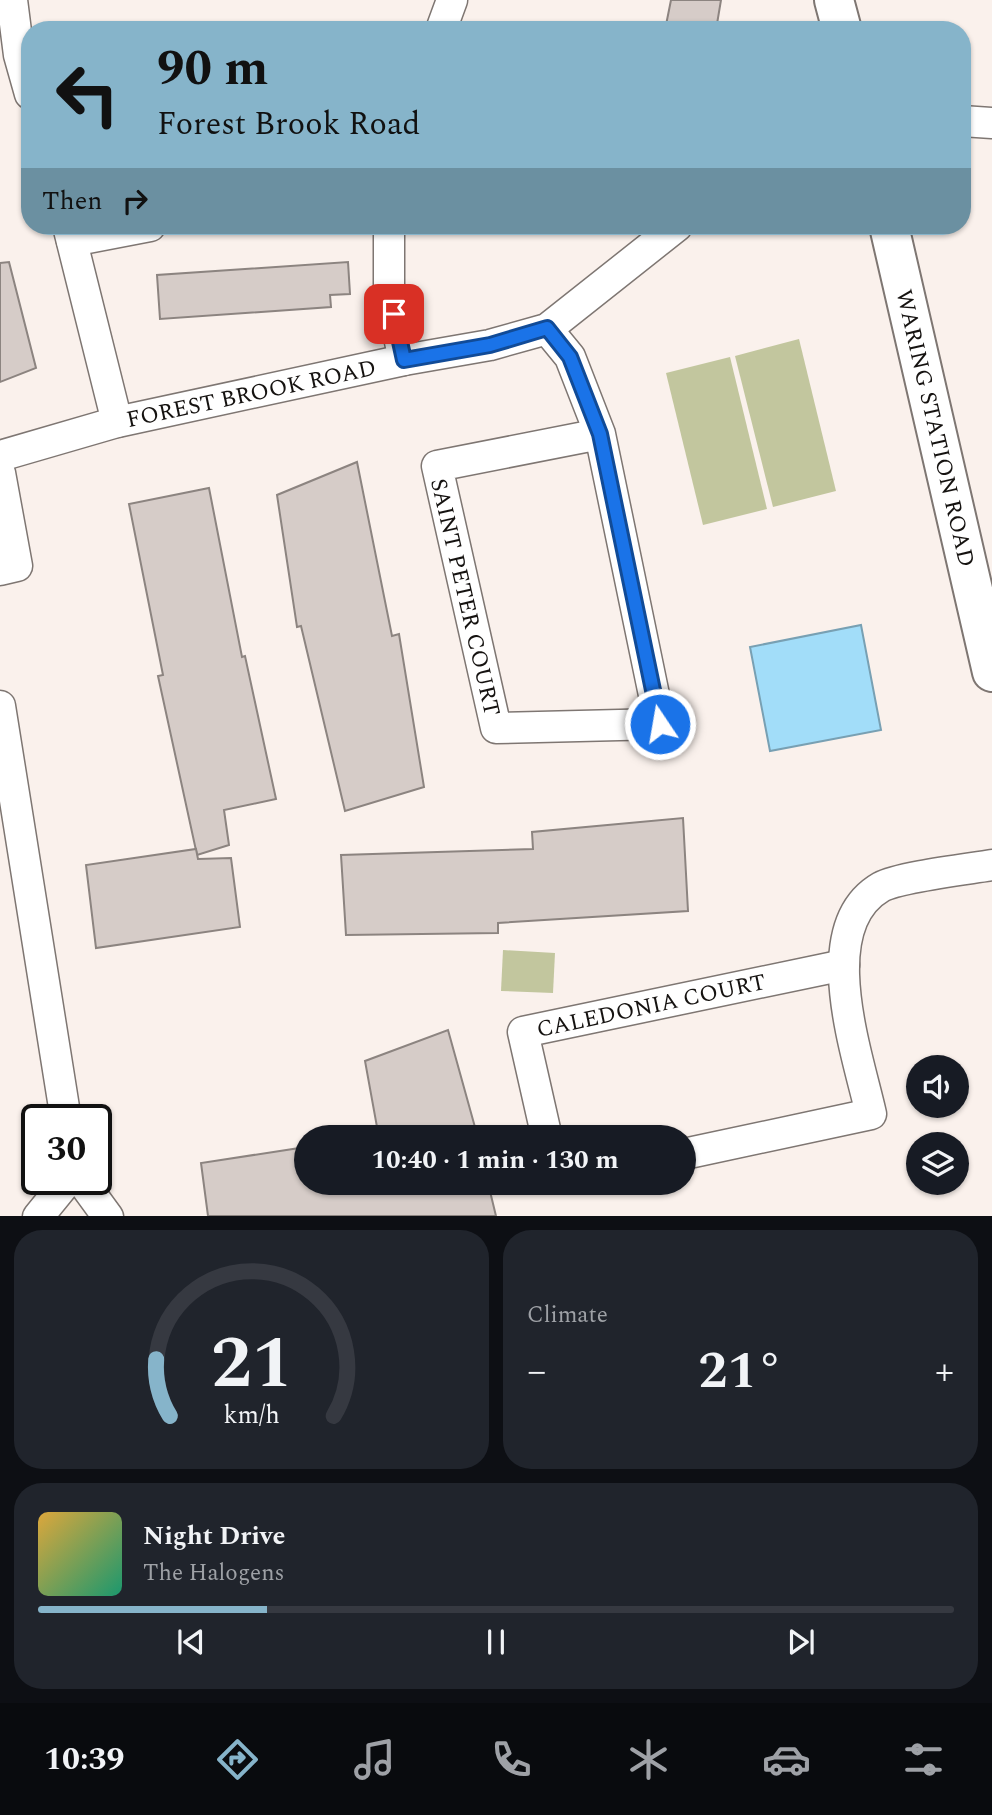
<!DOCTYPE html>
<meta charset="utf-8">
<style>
body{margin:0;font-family:Spectral,serif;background:#20242c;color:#f1f3f6;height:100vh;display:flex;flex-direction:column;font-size:26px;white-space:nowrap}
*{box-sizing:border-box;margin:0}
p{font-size:23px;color:#9ea1a6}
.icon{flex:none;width:38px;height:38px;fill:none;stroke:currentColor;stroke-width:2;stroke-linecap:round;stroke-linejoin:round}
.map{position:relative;height:1216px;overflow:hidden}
.details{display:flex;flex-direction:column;gap:14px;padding:14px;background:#0d0f14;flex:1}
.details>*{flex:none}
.top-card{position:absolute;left:21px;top:21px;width:950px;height:214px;border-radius:28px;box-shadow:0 2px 5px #0004;background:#86b4ca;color:#111;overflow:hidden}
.buttons{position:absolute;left:906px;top:1055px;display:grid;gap:14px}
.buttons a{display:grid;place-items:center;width:63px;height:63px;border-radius:50%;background:#171b24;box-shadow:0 2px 5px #0004;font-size:35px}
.speed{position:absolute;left:21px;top:1104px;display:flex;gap:14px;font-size:35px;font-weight:700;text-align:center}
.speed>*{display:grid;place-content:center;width:91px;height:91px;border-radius:50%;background:#171b24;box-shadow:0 2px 5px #0004;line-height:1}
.speed .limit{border:4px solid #111;border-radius:10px;background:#fff;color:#111}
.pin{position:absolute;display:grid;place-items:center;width:60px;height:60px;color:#fff;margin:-30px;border-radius:14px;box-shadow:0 4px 10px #0006}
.me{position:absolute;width:77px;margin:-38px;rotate:348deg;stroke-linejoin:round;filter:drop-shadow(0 0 5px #0008)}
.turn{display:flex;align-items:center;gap:24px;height:147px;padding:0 21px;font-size:32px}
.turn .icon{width:91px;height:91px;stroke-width:2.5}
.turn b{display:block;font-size:49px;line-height:60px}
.then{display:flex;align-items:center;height:66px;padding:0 21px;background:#0003;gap:14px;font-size:26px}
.big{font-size:52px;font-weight:700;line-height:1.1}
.details .widget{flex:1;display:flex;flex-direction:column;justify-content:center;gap:10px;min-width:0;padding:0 24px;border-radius:28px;background:#20242c}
.details .dial{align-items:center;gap:0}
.dial svg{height:182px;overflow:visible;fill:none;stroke:#363941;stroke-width:7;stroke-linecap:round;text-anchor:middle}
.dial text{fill:#f1f3f6;stroke:none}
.song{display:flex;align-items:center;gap:21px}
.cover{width:84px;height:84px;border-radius:10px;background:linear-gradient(135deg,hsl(40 70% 55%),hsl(160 70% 35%))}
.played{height:7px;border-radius:4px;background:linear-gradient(90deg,#86b4ca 25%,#363941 25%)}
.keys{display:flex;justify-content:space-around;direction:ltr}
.heat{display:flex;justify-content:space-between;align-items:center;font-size:38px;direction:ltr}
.details .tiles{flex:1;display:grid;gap:14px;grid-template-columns:1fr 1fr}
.widget:last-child{grid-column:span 2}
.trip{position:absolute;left:294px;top:1125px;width:402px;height:70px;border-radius:35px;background:#171b24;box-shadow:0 2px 5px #0004;font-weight:700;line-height:70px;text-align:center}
.menu{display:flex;height:112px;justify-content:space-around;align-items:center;background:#090b0e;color:#9ea1a6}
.menu .icon{width:49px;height:49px}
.menu .active{color:#86b4ca}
.menu b{font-size:32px;color:#f1f3f6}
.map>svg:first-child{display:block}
</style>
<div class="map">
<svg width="992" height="1217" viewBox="0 0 992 1217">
<rect width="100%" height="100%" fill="#faf1ec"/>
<g fill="#c2c69e">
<path d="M 799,339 L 836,491 L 773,507 L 735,356 Z"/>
<path d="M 730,357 L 767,509 L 703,525 L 666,373 Z"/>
<path d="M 503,950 L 555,953 L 553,993 L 501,991 Z"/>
</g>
<path fill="#a2ddf9" stroke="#78a0b3" stroke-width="2" d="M 861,625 L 881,730 L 770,751 L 750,647 Z"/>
<g fill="#d6ccc8" stroke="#8c8480" stroke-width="2">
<path d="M 671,0 L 721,0 L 716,30 L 665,30 Z"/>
<path d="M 9,262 L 36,368 L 0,382 L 0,263 Z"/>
<path d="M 348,262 L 350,294 L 330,295 L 331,307 L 160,319 L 157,275 Z"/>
<path d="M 357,462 L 392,636 L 399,634 L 424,787 L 345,811 L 301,626 L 297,627 L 277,495 Z"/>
<path d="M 209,488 L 242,657 L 245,656 L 276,799 L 224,810 L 229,845 L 197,855 L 158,676 L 163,675 L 129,504 Z"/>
<path d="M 683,818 L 688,911 L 498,923 L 498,933 L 346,935 L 341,855 L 533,849 L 532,832 Z"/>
<path d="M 196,849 L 198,859 L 231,858 L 240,927 L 96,948 L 86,865 Z"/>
<path d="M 448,1030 L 478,1138 L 379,1138 L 365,1061 Z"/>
<path d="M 306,1147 L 306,1183 L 488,1183 L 496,1216 L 208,1216 L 201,1163 Z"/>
</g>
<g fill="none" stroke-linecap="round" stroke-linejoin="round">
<defs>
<g id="minor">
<path d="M 12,0 L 19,55 L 30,94"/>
<path d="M 441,30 L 452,0"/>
<path d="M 962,121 L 992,123"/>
<path d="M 68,226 L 117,422"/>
<path d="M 389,226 L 389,291 L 404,360"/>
<path d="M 72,241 L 150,226"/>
<path d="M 547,329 L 570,357 L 600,434 L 660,724 L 496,728 L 437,466 L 600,434"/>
<path d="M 0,456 L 117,422 L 404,360 L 490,345 L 547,329 L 677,226"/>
<path d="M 0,473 L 17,566 L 0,570"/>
<path d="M 0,706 L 66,1120"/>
<path d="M 547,1138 L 523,1032 L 844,965"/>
<path d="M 684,1154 L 871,1114 C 858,1055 812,927 881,887 C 899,877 968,869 992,865"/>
<path d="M 81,1180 L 108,1217"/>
<path d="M 38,1217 L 68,1180"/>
</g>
<g id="tertiary">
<path d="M 834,0 L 842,30"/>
<path d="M 889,226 L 992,672"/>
</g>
</defs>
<use href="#minor" stroke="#7e7672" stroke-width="33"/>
<use href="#tertiary" stroke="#7e7672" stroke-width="42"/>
<use href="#minor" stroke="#fff" stroke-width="30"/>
<use href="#tertiary" stroke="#fff" stroke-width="38"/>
</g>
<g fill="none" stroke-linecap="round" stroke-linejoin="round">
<defs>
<path id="route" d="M 394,314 L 404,360 L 490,345 L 547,328 L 570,357 L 600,434 L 660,724"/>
</defs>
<use href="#route" stroke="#114b97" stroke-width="18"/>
<use href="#route" stroke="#1a73e8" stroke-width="12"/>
</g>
<g text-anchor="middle" stroke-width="7" stroke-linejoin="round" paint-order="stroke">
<g font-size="23" fill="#151210" stroke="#fff">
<text transform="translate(251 393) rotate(-12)" y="8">FOREST BROOK ROAD</text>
<text transform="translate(936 428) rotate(77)" y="8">WARING STATION ROAD</text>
<text transform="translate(466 597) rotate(77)" y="8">SAINT PETER COURT</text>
<text transform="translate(651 1005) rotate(-12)" y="8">CALEDONIA COURT</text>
</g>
</g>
</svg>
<div class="buttons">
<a><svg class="icon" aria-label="sound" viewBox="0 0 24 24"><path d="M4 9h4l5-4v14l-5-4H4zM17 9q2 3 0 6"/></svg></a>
<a><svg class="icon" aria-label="layers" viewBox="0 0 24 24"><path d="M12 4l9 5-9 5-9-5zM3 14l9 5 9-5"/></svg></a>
</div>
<div class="speed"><div class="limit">30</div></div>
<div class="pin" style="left:394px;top:314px;background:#d93025"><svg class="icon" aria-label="arrive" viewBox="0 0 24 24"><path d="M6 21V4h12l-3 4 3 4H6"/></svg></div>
<svg class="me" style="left:660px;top:724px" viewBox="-20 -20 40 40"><circle r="17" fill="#1a73e8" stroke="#fff" stroke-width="3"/><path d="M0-11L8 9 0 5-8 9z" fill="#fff"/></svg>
<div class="trip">10:40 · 1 min · 130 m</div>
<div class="top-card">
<div class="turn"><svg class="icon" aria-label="left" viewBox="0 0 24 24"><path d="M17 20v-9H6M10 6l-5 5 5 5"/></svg><div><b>90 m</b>Forest Brook Road</div></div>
<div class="then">Then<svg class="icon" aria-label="right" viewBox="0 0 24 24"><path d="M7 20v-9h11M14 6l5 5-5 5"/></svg></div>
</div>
</div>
<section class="details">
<div class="tiles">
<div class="widget dial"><svg viewBox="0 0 100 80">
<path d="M14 69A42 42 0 1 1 86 69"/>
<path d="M14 69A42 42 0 0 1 8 44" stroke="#86b4ca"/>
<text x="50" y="56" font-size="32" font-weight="700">21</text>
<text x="50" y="72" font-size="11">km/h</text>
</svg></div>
<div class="widget"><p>Climate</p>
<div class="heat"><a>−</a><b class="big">21°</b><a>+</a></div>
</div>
<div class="widget">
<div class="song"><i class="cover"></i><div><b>Night Drive</b><p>The Halogens</p></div></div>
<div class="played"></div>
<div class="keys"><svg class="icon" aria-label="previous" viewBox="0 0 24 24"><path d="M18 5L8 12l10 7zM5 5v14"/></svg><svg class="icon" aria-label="pause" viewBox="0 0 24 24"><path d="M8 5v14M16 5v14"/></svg><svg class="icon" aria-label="next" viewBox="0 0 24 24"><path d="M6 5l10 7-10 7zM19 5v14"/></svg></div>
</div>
</div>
</section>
<nav class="menu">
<b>10:39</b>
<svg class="icon active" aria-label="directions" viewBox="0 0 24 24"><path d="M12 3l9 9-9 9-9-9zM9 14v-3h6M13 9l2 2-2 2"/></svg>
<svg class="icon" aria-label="music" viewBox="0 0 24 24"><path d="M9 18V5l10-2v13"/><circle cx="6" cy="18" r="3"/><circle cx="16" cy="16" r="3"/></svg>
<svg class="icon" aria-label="phone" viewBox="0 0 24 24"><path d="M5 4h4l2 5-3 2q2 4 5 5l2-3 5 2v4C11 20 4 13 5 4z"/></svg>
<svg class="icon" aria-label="climate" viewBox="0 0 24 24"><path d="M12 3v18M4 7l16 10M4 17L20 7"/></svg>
<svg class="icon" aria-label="car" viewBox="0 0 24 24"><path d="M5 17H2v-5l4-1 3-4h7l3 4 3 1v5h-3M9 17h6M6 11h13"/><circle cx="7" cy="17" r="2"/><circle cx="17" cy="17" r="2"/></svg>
<svg class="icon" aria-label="filters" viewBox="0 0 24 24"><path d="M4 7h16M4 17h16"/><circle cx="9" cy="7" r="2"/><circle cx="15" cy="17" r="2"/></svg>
</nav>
